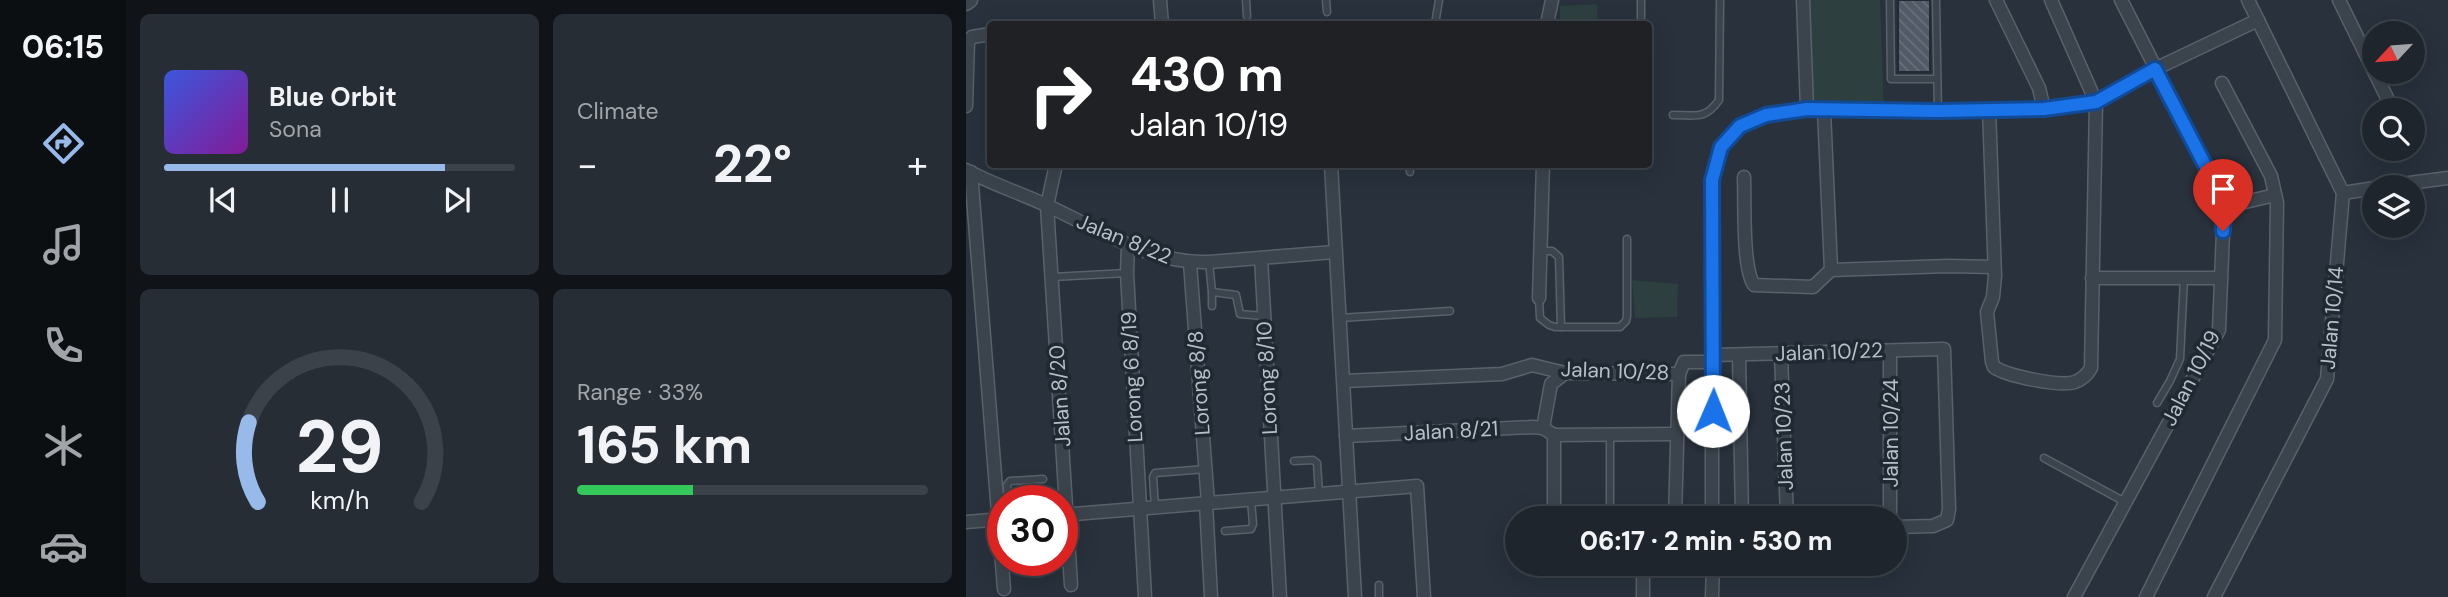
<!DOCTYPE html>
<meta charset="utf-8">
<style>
body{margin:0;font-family:"DM Sans",sans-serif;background:#262d35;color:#f1f3f6;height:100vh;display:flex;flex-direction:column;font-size:26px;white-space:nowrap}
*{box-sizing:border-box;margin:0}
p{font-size:23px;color:#a1a5aa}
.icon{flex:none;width:38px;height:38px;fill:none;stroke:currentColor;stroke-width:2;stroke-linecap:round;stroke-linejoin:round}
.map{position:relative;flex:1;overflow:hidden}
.sheet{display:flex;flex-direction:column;gap:14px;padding:14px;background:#101419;width:840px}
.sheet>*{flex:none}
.hud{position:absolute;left:21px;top:21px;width:665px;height:147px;border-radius:7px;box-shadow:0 7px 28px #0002,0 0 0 2px #3c4249;background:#202124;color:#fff;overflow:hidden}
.needle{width:46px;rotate:244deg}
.buttons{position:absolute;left:1396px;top:21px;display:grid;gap:14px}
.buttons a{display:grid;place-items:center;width:63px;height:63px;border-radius:50%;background:#1e252d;box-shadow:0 7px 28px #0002,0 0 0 2px #3c4249;font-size:35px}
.speed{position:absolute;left:21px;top:485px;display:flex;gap:14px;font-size:35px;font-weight:700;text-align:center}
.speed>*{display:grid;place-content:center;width:91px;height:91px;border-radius:50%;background:#1e252d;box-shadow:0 7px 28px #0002,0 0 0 2px #3c4249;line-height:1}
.speed .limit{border:10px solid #d22;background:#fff;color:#111}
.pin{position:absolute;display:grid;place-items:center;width:60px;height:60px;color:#fff;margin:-72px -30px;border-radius:50% 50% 50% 0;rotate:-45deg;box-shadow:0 0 7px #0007}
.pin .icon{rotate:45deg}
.me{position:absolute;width:77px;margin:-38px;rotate:1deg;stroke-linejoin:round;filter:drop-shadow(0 0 5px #0008)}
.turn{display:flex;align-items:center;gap:24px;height:147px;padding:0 28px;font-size:32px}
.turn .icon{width:91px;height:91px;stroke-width:2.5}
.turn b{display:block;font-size:49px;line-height:60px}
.big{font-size:52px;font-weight:800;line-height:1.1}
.sheet .widget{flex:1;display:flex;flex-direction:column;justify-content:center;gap:10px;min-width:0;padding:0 24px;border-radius:10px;background:#262d35}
.sheet .dial{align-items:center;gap:0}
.dial svg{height:182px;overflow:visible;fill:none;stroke:#3c4249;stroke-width:7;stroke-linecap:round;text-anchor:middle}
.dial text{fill:#f1f3f6;stroke:none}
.song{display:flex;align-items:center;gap:21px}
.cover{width:84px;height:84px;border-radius:10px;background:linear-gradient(135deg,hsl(230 70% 55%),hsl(290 70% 35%))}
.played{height:7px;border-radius:4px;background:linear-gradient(90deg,#98baeb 80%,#3c4249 80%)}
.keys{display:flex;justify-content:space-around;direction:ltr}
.heat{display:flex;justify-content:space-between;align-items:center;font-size:38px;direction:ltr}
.charge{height:10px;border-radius:5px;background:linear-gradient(90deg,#34c759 33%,#3c4249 0)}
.sheet .tiles{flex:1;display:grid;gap:14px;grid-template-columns:repeat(2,1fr)}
.trip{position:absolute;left:539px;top:506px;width:402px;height:70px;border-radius:35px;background:#1e252d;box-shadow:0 7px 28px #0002,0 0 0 2px #3c4249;font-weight:800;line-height:70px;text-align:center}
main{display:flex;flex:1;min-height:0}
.dock{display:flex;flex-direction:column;width:126px;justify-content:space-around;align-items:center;background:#0c0f12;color:#a1a5aa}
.dock .icon{width:49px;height:49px}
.dock .selected{color:#98baeb}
.dock b{font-size:32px;color:#f1f3f6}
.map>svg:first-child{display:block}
</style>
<main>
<nav class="dock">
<b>06:15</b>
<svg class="icon selected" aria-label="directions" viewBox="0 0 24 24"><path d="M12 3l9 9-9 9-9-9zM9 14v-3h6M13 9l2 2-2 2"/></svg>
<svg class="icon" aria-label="music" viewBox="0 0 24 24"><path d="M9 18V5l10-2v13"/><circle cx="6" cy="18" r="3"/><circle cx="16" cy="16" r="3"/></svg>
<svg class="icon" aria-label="phone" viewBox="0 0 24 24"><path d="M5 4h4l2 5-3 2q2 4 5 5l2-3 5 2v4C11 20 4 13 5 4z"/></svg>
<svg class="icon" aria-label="climate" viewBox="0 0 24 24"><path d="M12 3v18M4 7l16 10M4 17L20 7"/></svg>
<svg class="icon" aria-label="car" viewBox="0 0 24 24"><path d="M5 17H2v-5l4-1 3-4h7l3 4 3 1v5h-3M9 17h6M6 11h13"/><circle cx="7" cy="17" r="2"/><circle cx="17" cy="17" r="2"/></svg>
</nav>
<section class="sheet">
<div class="tiles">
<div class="widget">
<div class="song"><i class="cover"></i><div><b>Blue Orbit</b><p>Sona</p></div></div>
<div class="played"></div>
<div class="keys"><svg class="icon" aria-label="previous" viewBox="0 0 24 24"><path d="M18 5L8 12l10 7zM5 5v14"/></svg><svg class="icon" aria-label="pause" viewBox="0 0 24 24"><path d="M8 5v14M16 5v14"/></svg><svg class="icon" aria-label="next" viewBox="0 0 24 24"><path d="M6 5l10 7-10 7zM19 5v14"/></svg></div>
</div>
<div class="widget"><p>Climate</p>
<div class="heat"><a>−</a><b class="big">22°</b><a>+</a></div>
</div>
<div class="widget dial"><svg viewBox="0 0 100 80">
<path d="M14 69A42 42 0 1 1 86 69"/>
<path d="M14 69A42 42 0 0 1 10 34" stroke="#98baeb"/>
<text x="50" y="56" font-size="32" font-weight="700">29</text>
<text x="50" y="72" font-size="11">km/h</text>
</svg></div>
<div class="widget"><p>Range · 33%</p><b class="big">165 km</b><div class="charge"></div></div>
</div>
</section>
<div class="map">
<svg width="1482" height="597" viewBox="0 0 1482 597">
<defs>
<pattern id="building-back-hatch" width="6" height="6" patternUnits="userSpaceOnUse" patternTransform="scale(1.75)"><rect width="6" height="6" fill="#515a66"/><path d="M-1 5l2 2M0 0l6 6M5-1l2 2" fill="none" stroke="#68707a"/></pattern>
</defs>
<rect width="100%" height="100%" fill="#28313c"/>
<g fill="#2d3f3f">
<path d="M 837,0 L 914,0 L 918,111 L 841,109 Z"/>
<path d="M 631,4 L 632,24 L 594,24 L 594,6 Z"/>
<path d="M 666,280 L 712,284 L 711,317 L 669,318 Z"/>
</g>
<rect fill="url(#building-back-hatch)" stroke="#222a33" stroke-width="2" x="932" y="0" width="32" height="72"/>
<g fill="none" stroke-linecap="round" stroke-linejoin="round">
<defs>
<g id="service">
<path d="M 280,0 L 281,16"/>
<path d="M 360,0 L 361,12"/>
<path d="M 924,0 L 925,79 L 971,79"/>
<path d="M 970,0 L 972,111"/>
<path d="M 469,24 L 473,0"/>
<path d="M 675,24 L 675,0"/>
<path d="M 707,115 C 730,115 739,120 753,100 L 754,0"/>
<path d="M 443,164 L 444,172"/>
<path d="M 574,251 L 586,251 L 593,257 L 595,327"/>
<path d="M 243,262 L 246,292 L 270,295 L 274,314 L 298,316"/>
<path d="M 86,277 L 161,273"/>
<path d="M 246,292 L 246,306"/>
<path d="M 573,298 L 574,318 L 583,325 L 589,327 L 654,327 L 660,321 L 661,316 L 661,239"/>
<path d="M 374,318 L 484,311"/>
<path d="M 1191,403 L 1204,381 L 1214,359 L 1218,278"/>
<path d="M 644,436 L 644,518"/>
<path d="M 1078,458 L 1159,502"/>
<path d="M 328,461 L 347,460 L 351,463 L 353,494"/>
<path d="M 42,500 L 41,485 L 44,481 L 77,479"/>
<path d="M 189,507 L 187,477 L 189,473 L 240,469"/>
<path d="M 259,531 L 285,529 L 287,524 L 285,500"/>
<path d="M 413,585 L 413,597"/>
</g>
<g id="minor">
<path d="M 194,0 L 196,24"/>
<path d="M 837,0 L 841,109"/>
<path d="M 1030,0 L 1073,88 L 1078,109"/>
<path d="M 1373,0 L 1427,110"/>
<path d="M 581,24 L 586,0"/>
<path d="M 0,106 L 2,41 L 6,37 L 24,34"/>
<path d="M 1023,109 L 1029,276 L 1027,297 L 1021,312 L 1026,362 L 1028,367 C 1041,376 1094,387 1109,382 C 1117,379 1121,375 1125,368 L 1130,102 L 1085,0"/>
<path d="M 858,110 L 865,270"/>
<path d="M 90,164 L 81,206 L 105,585"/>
<path d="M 365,164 L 389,597"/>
<path d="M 0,170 C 26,184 54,193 80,205 C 132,229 184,264 243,262 L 368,252"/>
<path d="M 5,172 L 38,589"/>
<path d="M 778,177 C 779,201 776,268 788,285 L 847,287 L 865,270 L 982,266 L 1028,267"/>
<path d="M 1413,187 L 1482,178"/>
<path d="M 1377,193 L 1409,188"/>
<path d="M 1258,207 L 1309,195"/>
<path d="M 162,245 L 161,273 L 179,597"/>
<path d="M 295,258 L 314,597"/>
<path d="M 224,263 L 242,503"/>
<path d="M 1126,278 L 1255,278"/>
<path d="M 573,298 L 577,164"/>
<path d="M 815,354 L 821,518"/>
<path d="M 748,355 L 978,349 L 983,509 L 981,520 L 967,526 L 929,527"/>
<path d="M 773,355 L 776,518"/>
<path d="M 378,381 L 536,374 L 566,365 L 599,373 L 713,374 L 718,362 L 748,362"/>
<path d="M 577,428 L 585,384 L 599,373"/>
<path d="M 588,435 L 710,434"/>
<path d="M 588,435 L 588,518"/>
<path d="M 380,436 L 567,427 L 577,428 L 588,435"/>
<path d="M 240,503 L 245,597"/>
<path d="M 96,515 L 451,486 L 458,597"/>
<path d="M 709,518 L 713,374"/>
<path d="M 746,518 L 746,180 L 755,147 L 774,126 L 800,115 L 841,109 L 972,111 L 1078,109 L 1130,102 L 1189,69 L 1292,20"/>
<path d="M 924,518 L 924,351"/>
<path d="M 0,522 L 37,519"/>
<path d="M 677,575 L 677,597"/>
<path d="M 746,597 L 747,564"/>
<path d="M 1108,597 L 1253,330 L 1258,207 L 1252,190 L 1155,0"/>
<path d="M 1180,597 L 1309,340 L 1311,203 L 1305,176 L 1256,83"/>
<path d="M 1248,597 L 1361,379 L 1377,193 L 1282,0"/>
</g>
<path id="tertiary" d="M 0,3 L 4,0"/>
</defs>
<use href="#service" stroke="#59616a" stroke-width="9"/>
<use href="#minor" stroke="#59616a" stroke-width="15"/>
<use href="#tertiary" stroke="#59616a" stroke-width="17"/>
<use href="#service" stroke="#3b434c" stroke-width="6"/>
<use href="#minor" stroke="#3b434c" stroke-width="12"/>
<use href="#tertiary" stroke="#3b434c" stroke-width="14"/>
</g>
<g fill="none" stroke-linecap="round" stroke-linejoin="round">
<defs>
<path id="route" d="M 747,411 L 746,180 L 755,147 L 774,126 L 800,115 L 841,109 L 972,111 L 1078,109 L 1130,102 L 1189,69 L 1252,190 L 1258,207 L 1257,231"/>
</defs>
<use href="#route" stroke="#114b97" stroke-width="18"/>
<use href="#route" stroke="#1a73e8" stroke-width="12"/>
</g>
<g text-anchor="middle" stroke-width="7" stroke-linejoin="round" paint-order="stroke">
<g font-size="21" fill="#b7bec7" stroke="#202831">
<text transform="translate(158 239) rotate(22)" y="7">Jalan 8/22</text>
<text transform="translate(1366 318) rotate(-85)" y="7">Jalan 10/14</text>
<text transform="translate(863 352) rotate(-2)" y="7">Jalan 10/22</text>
<text transform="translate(649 371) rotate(2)" y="7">Jalan 10/28</text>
<text transform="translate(166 377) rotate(-93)" y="7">Lorong 6 8/19</text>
<text transform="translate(301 378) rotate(-93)" y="7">Lorong 8/10</text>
<text transform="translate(1225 378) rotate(-63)" y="7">Jalan 10/19</text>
<text transform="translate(233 383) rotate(-94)" y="7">Lorong 8/8</text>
<text transform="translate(94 396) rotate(-94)" y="7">Jalan 8/20</text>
<text transform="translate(485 431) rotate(-3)" y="7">Jalan 8/21</text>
<text transform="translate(925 433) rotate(-90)" y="7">Jalan 10/24</text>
<text transform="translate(818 436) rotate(-92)" y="7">Jalan 10/23</text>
</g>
</g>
</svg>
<div class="buttons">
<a><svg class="needle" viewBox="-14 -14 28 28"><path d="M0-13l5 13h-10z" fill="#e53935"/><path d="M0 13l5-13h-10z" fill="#a1a5aa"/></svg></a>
<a><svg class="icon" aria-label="search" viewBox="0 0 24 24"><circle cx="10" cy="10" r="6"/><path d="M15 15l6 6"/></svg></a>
<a><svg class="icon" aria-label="layers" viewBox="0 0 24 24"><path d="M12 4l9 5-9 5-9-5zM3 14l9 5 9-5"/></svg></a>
</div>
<div class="speed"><div class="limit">30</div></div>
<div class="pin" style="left:1257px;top:231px;background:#d93025"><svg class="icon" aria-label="arrive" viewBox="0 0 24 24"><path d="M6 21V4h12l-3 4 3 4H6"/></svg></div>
<svg class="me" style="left:747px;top:411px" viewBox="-20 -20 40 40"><circle r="19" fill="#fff"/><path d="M0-13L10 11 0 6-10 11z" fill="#1a73e8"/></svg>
<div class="trip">06:17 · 2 min · 530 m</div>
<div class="hud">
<div class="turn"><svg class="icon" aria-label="right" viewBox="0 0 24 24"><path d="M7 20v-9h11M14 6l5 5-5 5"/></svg><div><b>430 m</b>Jalan 10/19</div></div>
</div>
</div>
</main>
